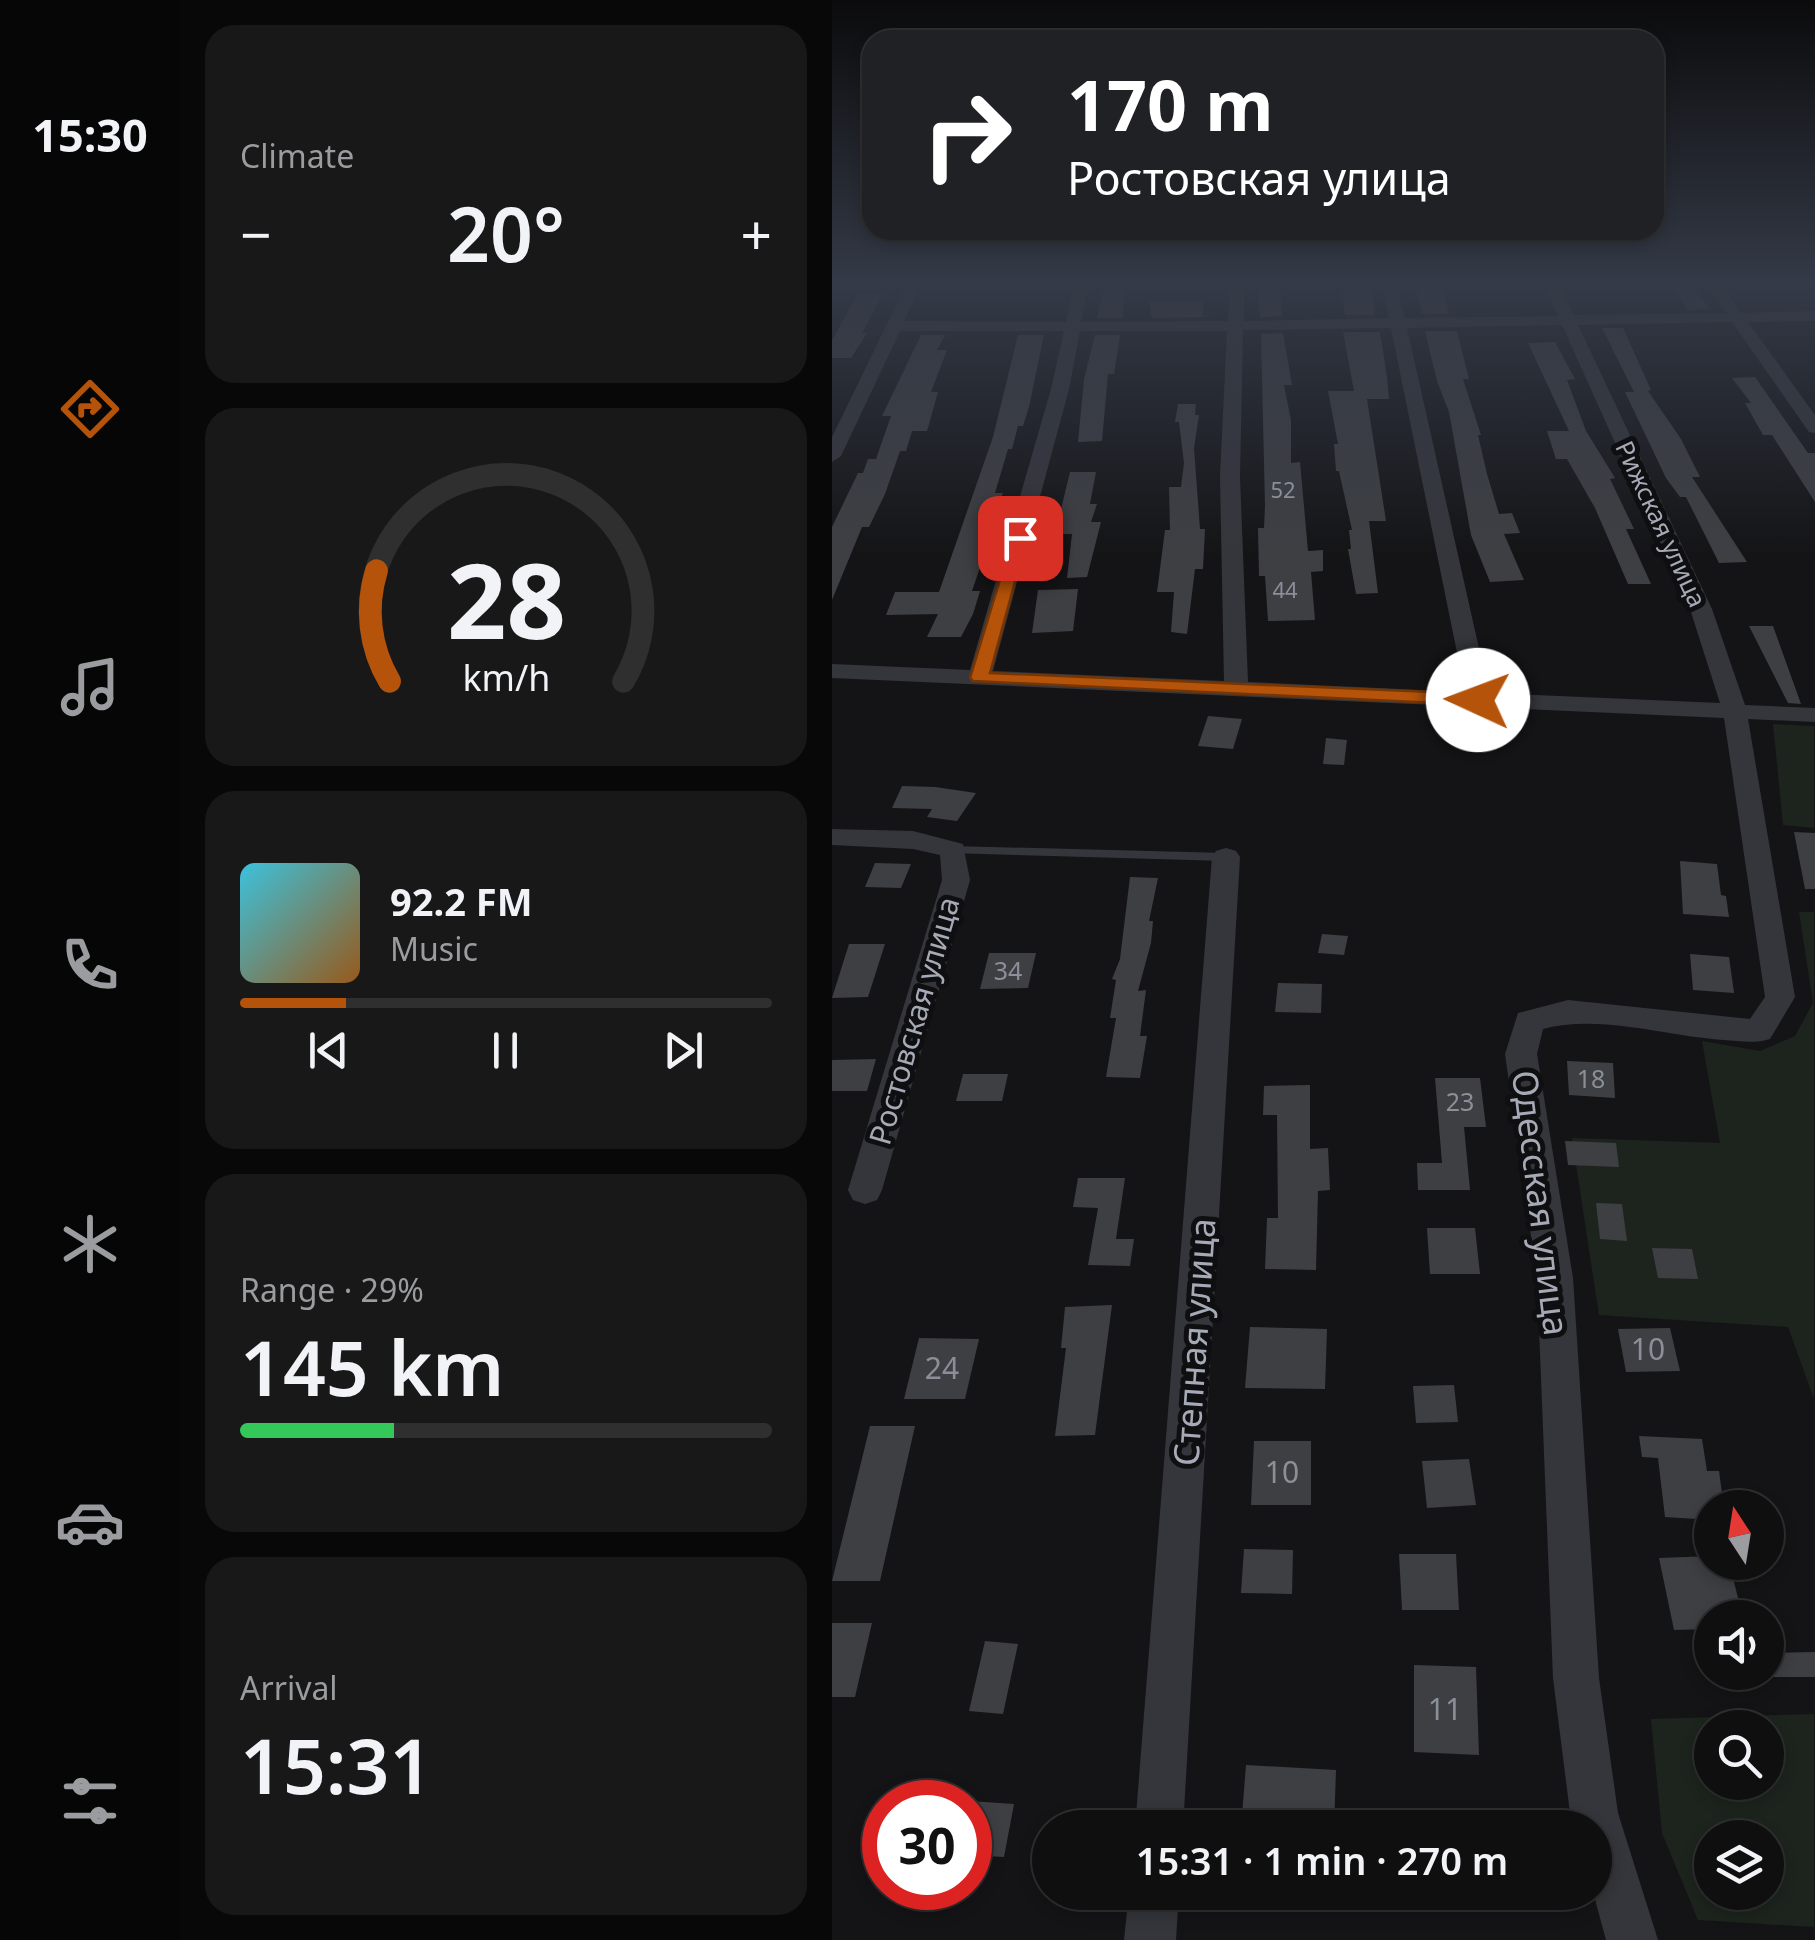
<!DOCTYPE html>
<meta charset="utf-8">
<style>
body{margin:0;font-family:"Noto Sans",sans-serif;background:#181819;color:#f1f3f6;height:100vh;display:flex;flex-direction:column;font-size:38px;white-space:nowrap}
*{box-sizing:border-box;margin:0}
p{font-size:32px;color:#9b9c9f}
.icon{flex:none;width:55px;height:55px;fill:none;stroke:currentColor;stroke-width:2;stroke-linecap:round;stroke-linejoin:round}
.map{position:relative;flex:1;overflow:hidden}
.drawer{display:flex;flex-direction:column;gap:25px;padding:25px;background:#080809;width:652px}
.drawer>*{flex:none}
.banner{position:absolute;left:30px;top:30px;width:802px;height:210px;border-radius:30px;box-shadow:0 5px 15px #0003,0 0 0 2px #2f2f30;background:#202124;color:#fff;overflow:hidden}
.needle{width:65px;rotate:348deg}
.controls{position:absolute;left:862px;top:1490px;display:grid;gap:20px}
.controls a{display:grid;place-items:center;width:90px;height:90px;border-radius:50%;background:#0f0f10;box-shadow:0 5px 15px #0003,0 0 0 2px #2f2f30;font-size:50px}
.speed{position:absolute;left:30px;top:1780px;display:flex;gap:20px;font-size:50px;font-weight:700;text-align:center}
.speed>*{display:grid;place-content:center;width:130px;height:130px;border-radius:50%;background:#0f0f10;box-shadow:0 5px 15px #0003,0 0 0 2px #2f2f30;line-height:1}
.speed .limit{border:15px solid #d22;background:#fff;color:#111}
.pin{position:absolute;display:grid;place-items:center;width:85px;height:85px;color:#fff;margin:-42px;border-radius:20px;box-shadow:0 5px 15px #0006}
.me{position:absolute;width:110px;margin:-55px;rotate:272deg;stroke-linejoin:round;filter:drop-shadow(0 0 8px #0008)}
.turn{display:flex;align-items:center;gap:35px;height:210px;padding:0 40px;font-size:45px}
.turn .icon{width:130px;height:130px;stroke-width:2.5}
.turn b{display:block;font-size:70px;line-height:85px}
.big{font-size:75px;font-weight:600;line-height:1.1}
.drawer .tile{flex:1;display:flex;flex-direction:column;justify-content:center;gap:15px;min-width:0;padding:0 35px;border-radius:30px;background:#181819}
.drawer .dial{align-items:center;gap:0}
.dial svg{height:260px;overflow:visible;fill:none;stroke:#2f2f30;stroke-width:7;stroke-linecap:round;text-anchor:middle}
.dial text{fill:#f1f3f6;stroke:none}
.song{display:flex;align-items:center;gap:30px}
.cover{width:120px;height:120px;border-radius:15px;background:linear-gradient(135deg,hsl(190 70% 55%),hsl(30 70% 35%))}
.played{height:10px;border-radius:5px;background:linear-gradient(90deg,#b45309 20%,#2f2f30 20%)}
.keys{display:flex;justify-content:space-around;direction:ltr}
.heat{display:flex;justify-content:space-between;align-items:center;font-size:55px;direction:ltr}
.charge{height:15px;border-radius:8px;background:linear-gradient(90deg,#34c759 29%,#2f2f30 0)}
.trip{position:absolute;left:200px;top:1810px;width:580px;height:100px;border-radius:50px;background:#0f0f10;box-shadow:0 5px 15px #0003,0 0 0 2px #2f2f30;font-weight:600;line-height:100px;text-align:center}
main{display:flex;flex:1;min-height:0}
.tab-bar{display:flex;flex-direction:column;width:180px;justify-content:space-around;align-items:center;background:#060606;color:#9b9c9f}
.tab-bar .icon{width:70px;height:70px}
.tab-bar .active{color:#b45309}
.tab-bar b{font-size:45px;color:#f1f3f6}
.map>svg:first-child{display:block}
</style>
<main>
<nav class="tab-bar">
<b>15:30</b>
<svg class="icon active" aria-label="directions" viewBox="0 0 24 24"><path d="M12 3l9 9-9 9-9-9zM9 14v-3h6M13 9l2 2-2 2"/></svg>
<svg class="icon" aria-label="music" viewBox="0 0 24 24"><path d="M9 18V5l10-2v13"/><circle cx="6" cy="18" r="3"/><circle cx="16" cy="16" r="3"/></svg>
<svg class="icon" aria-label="phone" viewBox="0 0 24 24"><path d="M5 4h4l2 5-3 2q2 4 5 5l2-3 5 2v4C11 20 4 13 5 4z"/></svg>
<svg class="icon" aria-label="climate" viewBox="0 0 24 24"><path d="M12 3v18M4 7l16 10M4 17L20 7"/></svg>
<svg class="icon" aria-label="car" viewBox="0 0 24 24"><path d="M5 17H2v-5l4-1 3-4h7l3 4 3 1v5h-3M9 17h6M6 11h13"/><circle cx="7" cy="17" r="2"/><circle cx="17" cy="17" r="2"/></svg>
<svg class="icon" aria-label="filters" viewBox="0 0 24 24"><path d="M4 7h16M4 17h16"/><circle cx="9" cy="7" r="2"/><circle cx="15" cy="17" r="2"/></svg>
</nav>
<section class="drawer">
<div class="tile"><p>Climate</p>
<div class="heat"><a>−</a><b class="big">20°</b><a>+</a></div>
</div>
<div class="tile dial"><svg viewBox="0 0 100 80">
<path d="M14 69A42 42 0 1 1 86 69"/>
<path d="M14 69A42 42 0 0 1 10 35" stroke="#b45309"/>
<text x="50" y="56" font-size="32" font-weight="700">28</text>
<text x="50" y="72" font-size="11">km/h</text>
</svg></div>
<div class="tile">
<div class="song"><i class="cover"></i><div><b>92.2 FM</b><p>Music</p></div></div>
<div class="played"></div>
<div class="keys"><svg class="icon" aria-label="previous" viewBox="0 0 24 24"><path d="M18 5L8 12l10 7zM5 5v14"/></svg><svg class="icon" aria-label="pause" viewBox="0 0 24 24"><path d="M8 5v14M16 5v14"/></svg><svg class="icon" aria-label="next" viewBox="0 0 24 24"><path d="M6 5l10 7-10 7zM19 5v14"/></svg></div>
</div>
<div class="tile"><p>Range · 29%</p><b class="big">145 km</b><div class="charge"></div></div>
<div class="tile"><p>Arrival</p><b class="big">15:31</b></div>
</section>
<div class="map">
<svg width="983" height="1940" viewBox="0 0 983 1940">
<rect width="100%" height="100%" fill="#141416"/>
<g fill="#1c241d" fill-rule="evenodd">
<path d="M 941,724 L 982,726 L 982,828 L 951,825 Z"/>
<path d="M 967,912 L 982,912 L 982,1399 L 956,1327 L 767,1315 L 740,1138 L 888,1143 L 870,1041 L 928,1051 L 963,1036 L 981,1003 Z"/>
<path d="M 982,1714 L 982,1927 L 866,1920 L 830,1833 L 819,1719 ZM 880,1728 L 935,1728 L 935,1782 L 880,1782 ZM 880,1838 L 935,1838 L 935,1892 L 880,1892 Z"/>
</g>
<g fill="#3e3f43">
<path d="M 272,285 L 292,285 L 291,318 L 265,318 Z"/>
<path d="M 426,285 L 448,285 L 450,316 L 428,317 Z"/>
<path d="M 838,285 L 860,285 L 878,309 L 856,310 Z"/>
<path d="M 584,287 L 610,287 L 617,314 L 590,314 Z"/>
<path d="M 510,288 L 539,288 L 543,315 L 513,315 Z"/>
<path d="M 26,294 L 51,294 L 30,333 L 35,333 L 19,358 L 0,358 L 0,340 Z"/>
<path d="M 347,301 L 372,301 L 371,316 L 381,317 L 320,318 L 317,302 Z"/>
<path d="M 770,328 L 791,328 L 819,390 L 816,391 L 849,439 L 868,477 L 860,477 L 915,562 L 887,563 L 854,497 L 848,497 L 834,478 L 793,392 L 802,392 Z"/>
<path d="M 593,331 L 625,331 L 637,379 L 631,379 L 649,435 L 646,435 L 655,474 L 667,514 L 680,513 L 688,533 L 672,534 L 692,580 L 658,582 L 639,535 L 617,412 L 605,381 Z"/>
<path d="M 511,332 L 548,332 L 555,377 L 557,399 L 535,399 L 554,521 L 537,521 L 546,593 L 524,594 L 516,549 L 519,549 L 517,530 L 520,530 L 507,471 L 504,471 L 502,444 L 506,444 L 496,391 L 522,391 Z"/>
<path d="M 451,333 L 460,385 L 452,385 L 459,420 L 459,463 L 468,462 L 476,551 L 491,550 L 491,571 L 479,572 L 483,620 L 436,621 L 433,576 L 427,576 L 426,528 L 432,528 L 433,506 L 429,334 Z"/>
<path d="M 89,335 L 113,335 L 105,350 L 115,350 L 99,392 L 106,392 L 95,431 L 80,431 L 74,451 L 68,451 L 53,494 L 37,527 L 30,527 L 0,600 L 0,527 L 26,473 L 31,473 L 36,459 L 44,459 L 59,416 L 50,416 Z"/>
<path d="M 186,335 L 212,335 L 197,407 L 191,426 L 186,426 L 180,449 L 176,449 L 163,493 L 171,493 L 154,535 L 159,535 L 140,591 L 148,591 L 141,614 L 129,637 L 95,637 L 106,614 L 54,615 L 63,592 L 107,592 L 161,437 Z"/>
<path d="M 263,335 L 288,335 L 282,374 L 276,374 L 270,441 L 246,442 L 252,379 Z"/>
<path d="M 723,342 L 743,379 L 735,380 L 754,431 L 783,478 L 778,479 L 802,529 L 794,529 L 819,584 L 796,584 L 763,508 L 735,459 L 724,459 L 715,431 L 737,431 L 696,343 Z"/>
<path d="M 923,377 L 976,453 L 983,453 L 983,502 L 940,435 L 931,435 L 913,403 L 919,403 L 900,378 Z"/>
<path d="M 346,404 L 364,404 L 363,415 L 367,415 L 362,448 L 368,529 L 373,529 L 371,569 L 363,569 L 355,634 L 339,632 L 342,592 L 325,592 L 333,530 L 338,530 L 337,487 L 349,487 L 352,463 L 347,422 L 343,422 Z"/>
<path d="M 238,472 L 264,472 L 258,504 L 265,504 L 259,522 L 269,522 L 255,577 L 235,578 L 240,534 L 223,534 Z"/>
<path d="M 246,589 L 241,631 L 200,633 L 206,590 Z"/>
<path d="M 917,626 L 941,626 L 969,704 L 956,703 Z"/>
<path d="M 376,716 L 410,719 L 401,749 L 366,746 Z"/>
<path d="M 494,738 L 515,740 L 512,765 L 491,764 Z"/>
<path d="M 70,786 L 103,787 L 144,793 L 125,821 L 95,817 L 100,809 L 60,808 Z"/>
<path d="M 962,832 L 983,833 L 983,889 L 973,889 Z"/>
<path d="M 848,861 L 885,864 L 889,895 L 894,896 L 897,917 L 851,914 Z"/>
<path d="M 43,863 L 79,864 L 69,888 L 33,887 Z"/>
<path d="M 298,877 L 326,878 L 317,921 L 321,921 L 319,943 L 306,991 L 314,990 L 308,1036 L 315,1036 L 308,1078 L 274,1077 L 284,1018 L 278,1018 L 284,980 L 280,979 L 288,959 Z"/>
<path d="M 490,934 L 516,936 L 512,955 L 486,953 Z"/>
<path d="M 17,944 L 53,944 L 36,997 L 0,998 Z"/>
<path d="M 157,953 L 204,953 L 196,988 L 148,989 Z"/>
<path d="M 858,954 L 897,957 L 902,993 L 861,990 Z"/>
<path d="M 446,983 L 490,984 L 489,1013 L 443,1012 Z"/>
<path d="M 44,1059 L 35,1091 L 0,1091 L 0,1060 Z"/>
<path d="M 735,1061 L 781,1063 L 783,1098 L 737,1095 Z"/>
<path d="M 131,1074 L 176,1074 L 170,1101 L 124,1101 Z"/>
<path d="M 603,1078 L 648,1078 L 654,1127 L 632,1127 L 638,1190 L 586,1190 L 585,1163 L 610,1163 Z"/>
<path d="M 478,1085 L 478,1149 L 496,1148 L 498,1190 L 486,1191 L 484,1270 L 433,1269 L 435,1218 L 446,1218 L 445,1115 L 431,1115 L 432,1086 Z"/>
<path d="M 733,1141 L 784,1143 L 787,1167 L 736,1165 Z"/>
<path d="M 246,1178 L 293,1178 L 284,1239 L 302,1239 L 298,1266 L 256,1265 L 266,1208 L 241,1207 Z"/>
<path d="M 764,1203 L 790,1204 L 795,1241 L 768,1239 Z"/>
<path d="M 595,1228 L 643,1228 L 648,1274 L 598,1274 Z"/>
<path d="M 820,1248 L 860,1249 L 866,1279 L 826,1278 Z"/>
<path d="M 280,1305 L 263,1435 L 223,1436 L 234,1348 L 229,1348 L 233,1307 Z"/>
<path d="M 418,1327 L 495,1329 L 493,1389 L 413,1388 Z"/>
<path d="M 838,1328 L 848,1371 L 794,1372 L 786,1329 Z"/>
<path d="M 87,1338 L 147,1339 L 133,1399 L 72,1399 Z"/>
<path d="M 622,1385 L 626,1422 L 584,1423 L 581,1386 Z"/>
<path d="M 38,1426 L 83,1426 L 48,1581 L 0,1581 Z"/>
<path d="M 807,1436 L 870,1439 L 875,1471 L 887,1471 L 892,1508 L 880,1508 L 880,1520 L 833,1517 L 826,1458 L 810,1457 Z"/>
<path d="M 422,1441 L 479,1441 L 479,1505 L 419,1505 Z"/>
<path d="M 637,1459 L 644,1505 L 595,1508 L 590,1461 Z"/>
<path d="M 412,1549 L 461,1550 L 460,1594 L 409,1593 Z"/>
<path d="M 567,1554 L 624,1554 L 627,1610 L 570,1610 Z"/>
<path d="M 880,1556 L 880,1562 L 897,1562 L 911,1618 L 880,1618 L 880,1629 L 842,1630 L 827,1558 Z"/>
<path d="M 0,1623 L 40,1623 L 23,1697 L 0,1697 Z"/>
<path d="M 153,1641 L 186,1644 L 171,1714 L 137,1711 Z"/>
<path d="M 983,1652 L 983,1677 L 935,1677 L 935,1653 Z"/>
<path d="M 582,1665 L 644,1667 L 647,1755 L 582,1752 Z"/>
<path d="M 414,1765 L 504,1770 L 502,1828 L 409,1828 Z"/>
<path d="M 138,1801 L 182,1804 L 172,1857 L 138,1855 Z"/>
</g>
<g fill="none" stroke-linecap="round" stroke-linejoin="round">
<path fill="#35363b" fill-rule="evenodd" d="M 121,846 L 394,853 L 401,857 L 394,861 L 116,853 L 114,850 L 116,847 Z"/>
<g fill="#35363b" fill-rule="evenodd">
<path d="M 74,285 L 89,285 L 72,321 L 234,322 L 242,285 L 256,285 L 249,322 L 396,321 L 398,285 L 412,285 L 412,321 L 557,318 L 551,285 L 565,285 L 573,318 L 726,316 L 713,285 L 728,285 L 742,315 L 894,313 L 875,285 L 890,285 L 909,313 L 983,311 L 983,321 L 916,322 L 983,415 L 983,433 L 977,432 L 900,322 L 746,325 L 880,609 L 913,705 L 983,708 L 983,722 L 916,719 L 963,997 L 938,1039 C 923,1044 907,1041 891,1040 C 833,1036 767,1014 711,1029 L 705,1054 L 741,1278 L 767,1678 L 786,1813 L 826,1940 L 774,1940 L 761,1892 L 762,1828 L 742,1828 L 738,1813 L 721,1678 L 705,1278 L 673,1054 L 686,1013 L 736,1000 L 918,1019 L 933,997 L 892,718 L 0,678 L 0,664 L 138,670 L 219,389 L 232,331 L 68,331 L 9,456 L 0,462 L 0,437 ZM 730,325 L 858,609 L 888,703 L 657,693 L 575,328 ZM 559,328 L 633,692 L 416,682 L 408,477 L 411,330 ZM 248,331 L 395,331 L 388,477 L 392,681 L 161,671 L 237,389 Z"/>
<path d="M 0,829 L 81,831 L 131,844 L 138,880 L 50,1190 L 45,1200 L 33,1204 L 21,1200 L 16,1190 L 110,880 L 108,855 L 81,849 L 0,845 Z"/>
<path d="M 394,848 L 404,851 L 408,857 L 351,1828 L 303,1828 L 380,857 L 384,851 Z"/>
<path d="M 297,1892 L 347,1892 L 344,1940 L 292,1940 Z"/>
</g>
</g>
<linearGradient id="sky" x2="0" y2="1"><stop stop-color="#0b0b0c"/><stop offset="0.51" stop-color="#343a47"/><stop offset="1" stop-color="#343a47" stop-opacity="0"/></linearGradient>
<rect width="983" height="557" fill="url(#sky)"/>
<path fill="#b45309" stroke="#753606" stroke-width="2.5" d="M 182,534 L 195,538 L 158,673 L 646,694 L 655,700 L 646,705 L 141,681 L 138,678 Z"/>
<g text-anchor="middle" stroke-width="10" stroke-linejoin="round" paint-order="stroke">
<g font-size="22" fill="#8b8f99">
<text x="451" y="498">52</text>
<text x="453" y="598">44</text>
</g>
<g font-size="25" fill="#a5aab6" stroke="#0f0f11">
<text transform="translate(829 524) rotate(65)" y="9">Рижская улица</text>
</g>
<g font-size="25" fill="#8b8f99">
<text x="176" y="980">34</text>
<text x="759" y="1088">18</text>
<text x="628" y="1111">23</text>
</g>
<g font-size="30" fill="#a5aab6" stroke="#0f0f11">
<text transform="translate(83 1021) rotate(-74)" y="10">Ростовская улица</text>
</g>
<g font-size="30" fill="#8b8f99">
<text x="816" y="1360">10</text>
<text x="110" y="1379">24</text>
<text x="450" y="1483">10</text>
<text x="613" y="1720">11</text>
</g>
<g font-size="35" fill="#a5aab6" stroke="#0f0f11">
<text transform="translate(708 1203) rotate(83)" y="12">Одесская улица</text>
<text transform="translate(363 1342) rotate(-86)" y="12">Степная улица</text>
</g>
</g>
</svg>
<div class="controls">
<a><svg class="needle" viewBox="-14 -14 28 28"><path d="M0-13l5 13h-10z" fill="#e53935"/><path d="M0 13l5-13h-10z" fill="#9b9c9f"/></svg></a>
<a><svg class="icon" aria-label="sound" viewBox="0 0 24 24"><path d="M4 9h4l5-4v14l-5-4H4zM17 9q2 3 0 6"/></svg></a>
<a><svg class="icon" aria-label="search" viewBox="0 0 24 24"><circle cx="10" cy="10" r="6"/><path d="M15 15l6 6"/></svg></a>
<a><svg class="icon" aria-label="layers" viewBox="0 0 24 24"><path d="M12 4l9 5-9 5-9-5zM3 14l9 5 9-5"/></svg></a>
</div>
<div class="speed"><div class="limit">30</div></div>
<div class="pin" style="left:188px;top:538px;background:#d93025"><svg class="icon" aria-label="arrive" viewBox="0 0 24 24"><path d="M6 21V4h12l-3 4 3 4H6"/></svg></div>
<svg class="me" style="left:646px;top:700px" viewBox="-20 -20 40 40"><circle r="19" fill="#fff"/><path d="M0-13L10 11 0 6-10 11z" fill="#b45309"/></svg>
<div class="trip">15:31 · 1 min · 270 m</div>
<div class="banner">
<div class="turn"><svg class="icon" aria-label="right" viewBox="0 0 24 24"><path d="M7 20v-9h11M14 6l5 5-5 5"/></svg><div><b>170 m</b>Ростовская улица</div></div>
</div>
</div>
</main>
